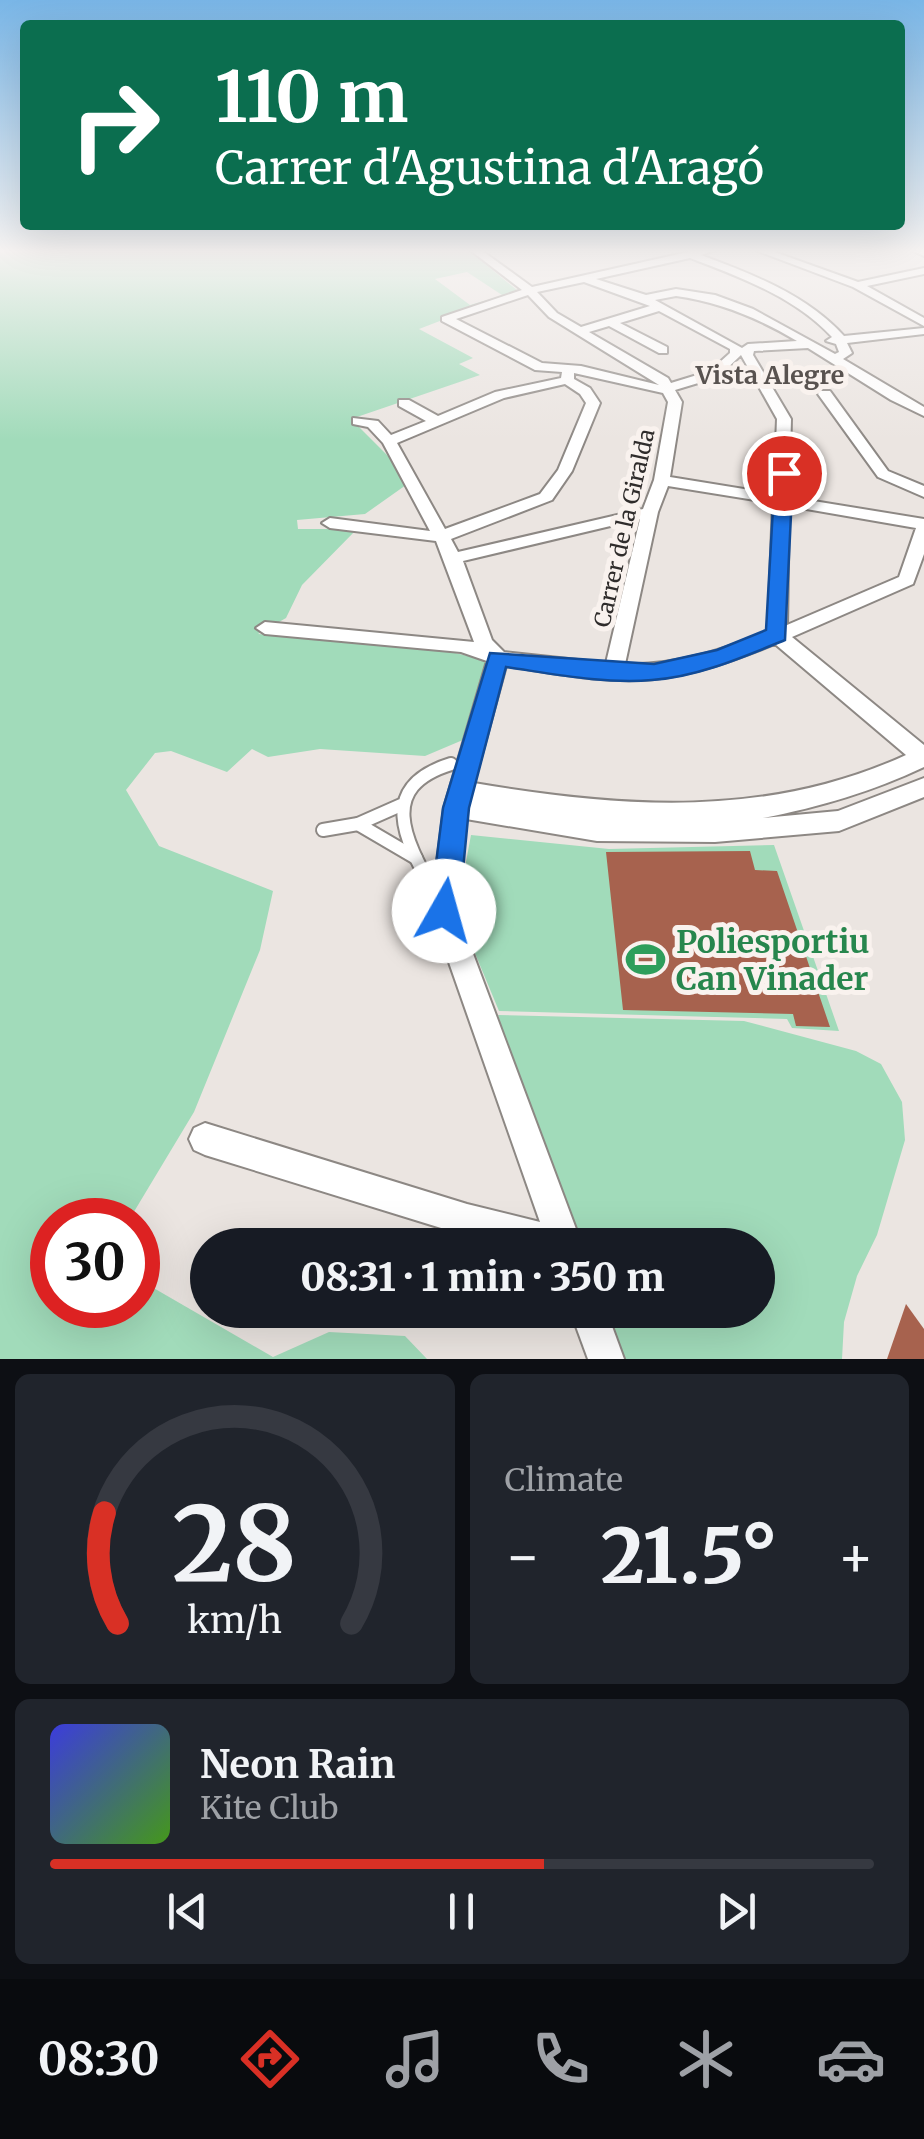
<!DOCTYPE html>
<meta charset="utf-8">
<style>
body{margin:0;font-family:Merriweather,serif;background:#20242c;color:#f1f3f6;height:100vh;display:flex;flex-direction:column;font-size:38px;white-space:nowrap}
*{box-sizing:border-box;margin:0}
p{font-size:32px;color:#9ea1a6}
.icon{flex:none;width:55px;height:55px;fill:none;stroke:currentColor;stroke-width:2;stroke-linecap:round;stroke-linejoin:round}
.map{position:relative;height:1359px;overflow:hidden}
.panel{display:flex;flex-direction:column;gap:15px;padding:15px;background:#0d0f14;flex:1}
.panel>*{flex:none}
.banner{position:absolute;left:20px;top:20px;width:885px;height:210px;border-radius:10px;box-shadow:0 10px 40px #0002;background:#0b6e4f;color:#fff;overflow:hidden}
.speed{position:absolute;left:30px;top:1198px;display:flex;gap:20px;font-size:50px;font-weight:700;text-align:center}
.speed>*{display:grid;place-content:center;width:130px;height:130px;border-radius:50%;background:#171b24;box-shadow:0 10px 40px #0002;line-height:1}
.speed .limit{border:15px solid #d22;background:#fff;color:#111}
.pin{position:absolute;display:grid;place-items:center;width:85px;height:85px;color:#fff;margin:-42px;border:5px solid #fff;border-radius:50%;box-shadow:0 2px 10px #0007}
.me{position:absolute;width:110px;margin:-55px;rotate:7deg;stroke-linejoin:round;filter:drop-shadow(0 0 8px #0008)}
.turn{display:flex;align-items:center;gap:35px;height:210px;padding:0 30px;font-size:45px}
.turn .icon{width:130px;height:130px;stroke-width:2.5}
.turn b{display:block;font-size:70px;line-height:85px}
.big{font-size:75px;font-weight:800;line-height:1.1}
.panel .widget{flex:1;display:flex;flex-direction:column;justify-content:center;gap:15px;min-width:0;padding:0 35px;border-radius:15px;background:#20242c}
.panel .dial{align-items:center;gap:0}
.dial svg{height:260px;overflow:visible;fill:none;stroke:#363941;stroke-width:7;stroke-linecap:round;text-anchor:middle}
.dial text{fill:#f1f3f6;stroke:none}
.song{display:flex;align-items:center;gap:30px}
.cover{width:120px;height:120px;border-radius:15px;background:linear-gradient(135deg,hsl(240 70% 55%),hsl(100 70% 35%))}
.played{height:10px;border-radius:5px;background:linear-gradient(90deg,#d93025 60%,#363941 60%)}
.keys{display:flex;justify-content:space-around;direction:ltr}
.heat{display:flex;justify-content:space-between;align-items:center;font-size:55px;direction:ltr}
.panel .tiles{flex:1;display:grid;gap:15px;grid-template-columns:1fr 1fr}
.widget:last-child{grid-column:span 2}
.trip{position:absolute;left:190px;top:1228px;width:585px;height:100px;border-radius:50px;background:#171b24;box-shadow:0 10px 40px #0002;font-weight:800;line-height:100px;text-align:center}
.dock{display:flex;height:160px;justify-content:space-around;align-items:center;background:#090b0e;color:#9ea1a6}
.dock .icon{width:70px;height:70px}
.dock .current{color:#d93025}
.dock b{font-size:45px;color:#f1f3f6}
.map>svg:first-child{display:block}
</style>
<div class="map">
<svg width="924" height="1359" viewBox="0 0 924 1359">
<rect width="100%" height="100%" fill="#ebe5e1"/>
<g fill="#a1dbba" fill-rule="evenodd">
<path d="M 0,250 L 468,250 L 518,291 L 419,329 L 473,358 L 459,364 L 480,375 L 351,419 L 393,461 L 406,485 L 365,514 L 297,520 L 298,529 L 357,529 L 302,585 L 286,618 L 258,634 L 431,647 L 488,661 L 477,734 L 425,756 L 320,749 L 268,757 L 252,749 L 227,772 L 171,751 L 155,753 L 126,790 L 159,846 L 273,891 L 260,950 L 194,1112 L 129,1220 L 52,1220 L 52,1305 L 138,1305 L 138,1279 L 273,1357 L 329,1332 L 405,1336 L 427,1359 L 0,1359 ZM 467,272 L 502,295 L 501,296 L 470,305 L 435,279 Z"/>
<path d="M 471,835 L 609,849 L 774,845 L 839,1031 L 792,1028 L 787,1019 L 499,1011 L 457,910 Z"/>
<path d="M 498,1015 L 744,1021 L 856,1051 L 881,1064 L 902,1102 L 905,1140 L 877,1235 L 857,1276 L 844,1322 L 842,1359 L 595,1359 L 585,1310 L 758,1310 L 758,1245 L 571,1245 Z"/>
</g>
<g fill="#a7624e">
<path d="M 750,851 L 755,870 L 777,871 L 830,1027 L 796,1026 L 793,1014 L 623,1010 L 606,852 Z"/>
<path d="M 906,1304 L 924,1329 L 924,1359 L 887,1359 Z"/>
</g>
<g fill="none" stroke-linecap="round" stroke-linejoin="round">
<defs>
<g id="lane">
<path d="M 358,824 L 416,858"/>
<path d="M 323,830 L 358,824 L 401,805"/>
<path d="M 439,902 C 411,849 370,789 451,764"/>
</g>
<g id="street">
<path d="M 470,250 L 481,250 L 532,287 L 697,250 L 715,250 L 701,255 C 752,274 807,295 844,336 L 924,328 L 924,334 L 847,343 L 852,353 L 843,359 L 924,407 L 924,416 L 891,400 L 808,348 L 754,351 L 753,355 L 791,419 L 789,497 L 924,519 L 924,554 L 913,584 L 792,637 L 924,745 L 924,767 C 871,792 820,807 763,818 L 838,811 L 924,778 L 924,797 L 839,831 L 715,842 L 597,841 L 466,819 L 457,911 L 582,1245 L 500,1245 L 467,1236 L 205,1155 L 194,1150 L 189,1139 L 194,1128 L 205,1123 L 467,1204 L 540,1222 L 431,911 L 444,808 L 487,661 L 461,652 L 265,634 L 256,628 L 265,622 L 474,642 L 436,541 L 330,528 L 322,523 L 330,518 L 430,531 L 383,443 L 368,427 L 353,424 L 353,418 L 378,421 L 391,435 L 426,421 L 399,406 L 399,400 L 409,400 L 438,416 L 495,392 L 561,378 L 562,372 L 535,370 L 442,321 L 442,317 L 522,290 ZM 690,258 C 740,277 795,297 832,337 L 826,341 L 836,344 L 839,352 L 835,354 L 753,309 L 715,295 L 676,289 L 646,295 L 596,279 ZM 584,282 L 650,306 L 581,327 L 557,313 L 537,292 ZM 528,295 L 549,317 L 659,385 L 581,366 L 542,363 L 456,319 ZM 676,296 C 720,302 758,318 797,341 L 748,344 L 742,348 L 655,300 ZM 659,311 L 730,349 L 730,353 L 710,371 L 671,383 L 668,378 L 589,332 L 609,326 L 659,353 L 667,353 L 667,347 L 620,323 ZM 741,355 L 777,419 L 774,494 L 670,477 L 682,402 L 675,390 L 718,377 ZM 574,373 L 663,393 L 668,402 L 654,480 L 643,509 L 458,552 L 451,539 L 552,500 L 572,471 L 600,403 L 590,388 L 574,379 ZM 565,384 L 580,394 L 586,403 L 558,470 L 540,494 L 445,529 L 397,443 L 504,398 ZM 668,486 L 773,503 L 768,632 C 721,650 675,666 625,664 L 658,512 ZM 789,506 L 916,528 L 899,577 L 787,625 ZM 640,519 L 606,663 L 504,652 L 492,640 L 463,561 ZM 775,644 L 906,755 C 766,819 622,808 474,783 L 506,666 C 554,673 606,684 654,679 C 696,675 737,659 775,644 Z"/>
<path d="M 755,250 L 769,250 L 858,282 L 924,268 L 924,274 L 867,286 L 924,318 L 924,326 L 853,287 Z"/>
<path d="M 911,250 L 924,250 L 924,256 Z"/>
<path d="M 820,391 L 830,391 L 888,471 L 924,486 L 924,497 L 878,477 L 818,394 Z"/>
<path d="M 570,1310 L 606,1310 L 624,1359 L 588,1359 Z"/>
</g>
</defs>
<use href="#lane" stroke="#8d8884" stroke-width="16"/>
<use href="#street" stroke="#8d8884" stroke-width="4"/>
<use href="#lane" stroke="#fff" stroke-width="12"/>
<use href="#street" fill="#fff" fill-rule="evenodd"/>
</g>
<linearGradient id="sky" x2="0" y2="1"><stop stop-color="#79b6e7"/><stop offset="0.57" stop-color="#f6f3f2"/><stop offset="1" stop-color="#f6f3f2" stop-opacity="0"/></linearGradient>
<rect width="924" height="440" fill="url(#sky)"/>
<path fill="#1a73e8" stroke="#114b97" stroke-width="2.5" d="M 784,468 L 793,473 L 785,640 C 743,657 698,677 652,680 C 604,684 554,674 506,667 L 469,808 L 459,911 L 455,921 L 444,925 L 434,921 L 430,911 L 443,808 L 490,653 L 654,664 L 717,650 L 766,630 L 775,473 Z"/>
<defs>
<symbol id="stadium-bare" viewBox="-9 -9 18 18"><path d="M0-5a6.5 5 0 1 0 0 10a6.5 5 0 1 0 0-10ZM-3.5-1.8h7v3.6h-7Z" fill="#2e9e5b" stroke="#f9f2ee" stroke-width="2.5" paint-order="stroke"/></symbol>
</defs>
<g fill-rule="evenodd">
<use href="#stadium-bare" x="618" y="932" width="55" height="55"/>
</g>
<g text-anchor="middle" stroke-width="10" stroke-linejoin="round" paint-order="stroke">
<g font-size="22" fill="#2f2c2b" stroke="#f9f2ee">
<text transform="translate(624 528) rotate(-77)" y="8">Carrer de la Giralda</text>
</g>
<g font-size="25" font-weight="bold" fill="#58524f" stroke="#f9f2ee">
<text x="770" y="384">Vista Alegre</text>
</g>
<g font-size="32" font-weight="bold" fill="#27864d" stroke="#f9f2ee" text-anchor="start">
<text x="676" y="953">Poliesportiu<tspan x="676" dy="37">Can Vinader</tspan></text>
</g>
</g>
</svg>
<div class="speed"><div class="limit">30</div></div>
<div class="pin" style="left:784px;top:473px;background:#d93025"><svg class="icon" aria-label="arrive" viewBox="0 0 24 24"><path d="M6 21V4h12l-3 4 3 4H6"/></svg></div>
<svg class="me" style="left:444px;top:911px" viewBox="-20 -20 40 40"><circle r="19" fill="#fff"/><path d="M0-13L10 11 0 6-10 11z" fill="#1a73e8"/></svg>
<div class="trip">08:31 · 1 min · 350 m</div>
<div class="banner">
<div class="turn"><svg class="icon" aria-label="right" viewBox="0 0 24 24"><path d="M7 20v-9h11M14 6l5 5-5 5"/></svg><div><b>110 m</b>Carrer d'Agustina d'Aragó</div></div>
</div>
</div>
<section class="panel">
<div class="tiles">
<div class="widget dial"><svg viewBox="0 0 100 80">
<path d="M14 69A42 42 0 1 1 86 69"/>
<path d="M14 69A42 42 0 0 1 10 35" stroke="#d93025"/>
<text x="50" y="56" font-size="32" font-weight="700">28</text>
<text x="50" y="72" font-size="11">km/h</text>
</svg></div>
<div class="widget"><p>Climate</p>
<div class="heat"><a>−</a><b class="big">21.5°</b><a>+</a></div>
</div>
<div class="widget">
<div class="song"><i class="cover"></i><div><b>Neon Rain</b><p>Kite Club</p></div></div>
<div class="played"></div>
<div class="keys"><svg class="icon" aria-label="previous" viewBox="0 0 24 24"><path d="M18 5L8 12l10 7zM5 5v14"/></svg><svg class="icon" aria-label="pause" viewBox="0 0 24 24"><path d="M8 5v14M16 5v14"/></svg><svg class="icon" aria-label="next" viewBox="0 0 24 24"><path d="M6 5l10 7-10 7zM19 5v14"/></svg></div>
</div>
</div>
</section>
<nav class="dock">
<b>08:30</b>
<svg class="icon current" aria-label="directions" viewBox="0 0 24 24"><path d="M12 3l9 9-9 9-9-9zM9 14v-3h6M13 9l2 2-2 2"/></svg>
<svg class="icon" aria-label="music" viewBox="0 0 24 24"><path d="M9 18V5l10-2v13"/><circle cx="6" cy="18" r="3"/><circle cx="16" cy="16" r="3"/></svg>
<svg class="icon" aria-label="phone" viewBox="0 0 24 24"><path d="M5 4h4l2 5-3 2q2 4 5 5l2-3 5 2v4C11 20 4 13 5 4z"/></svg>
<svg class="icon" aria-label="climate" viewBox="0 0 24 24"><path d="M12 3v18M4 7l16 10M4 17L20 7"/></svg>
<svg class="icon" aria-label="car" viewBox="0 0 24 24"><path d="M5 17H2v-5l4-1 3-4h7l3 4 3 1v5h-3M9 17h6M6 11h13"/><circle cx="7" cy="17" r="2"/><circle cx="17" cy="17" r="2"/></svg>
</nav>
